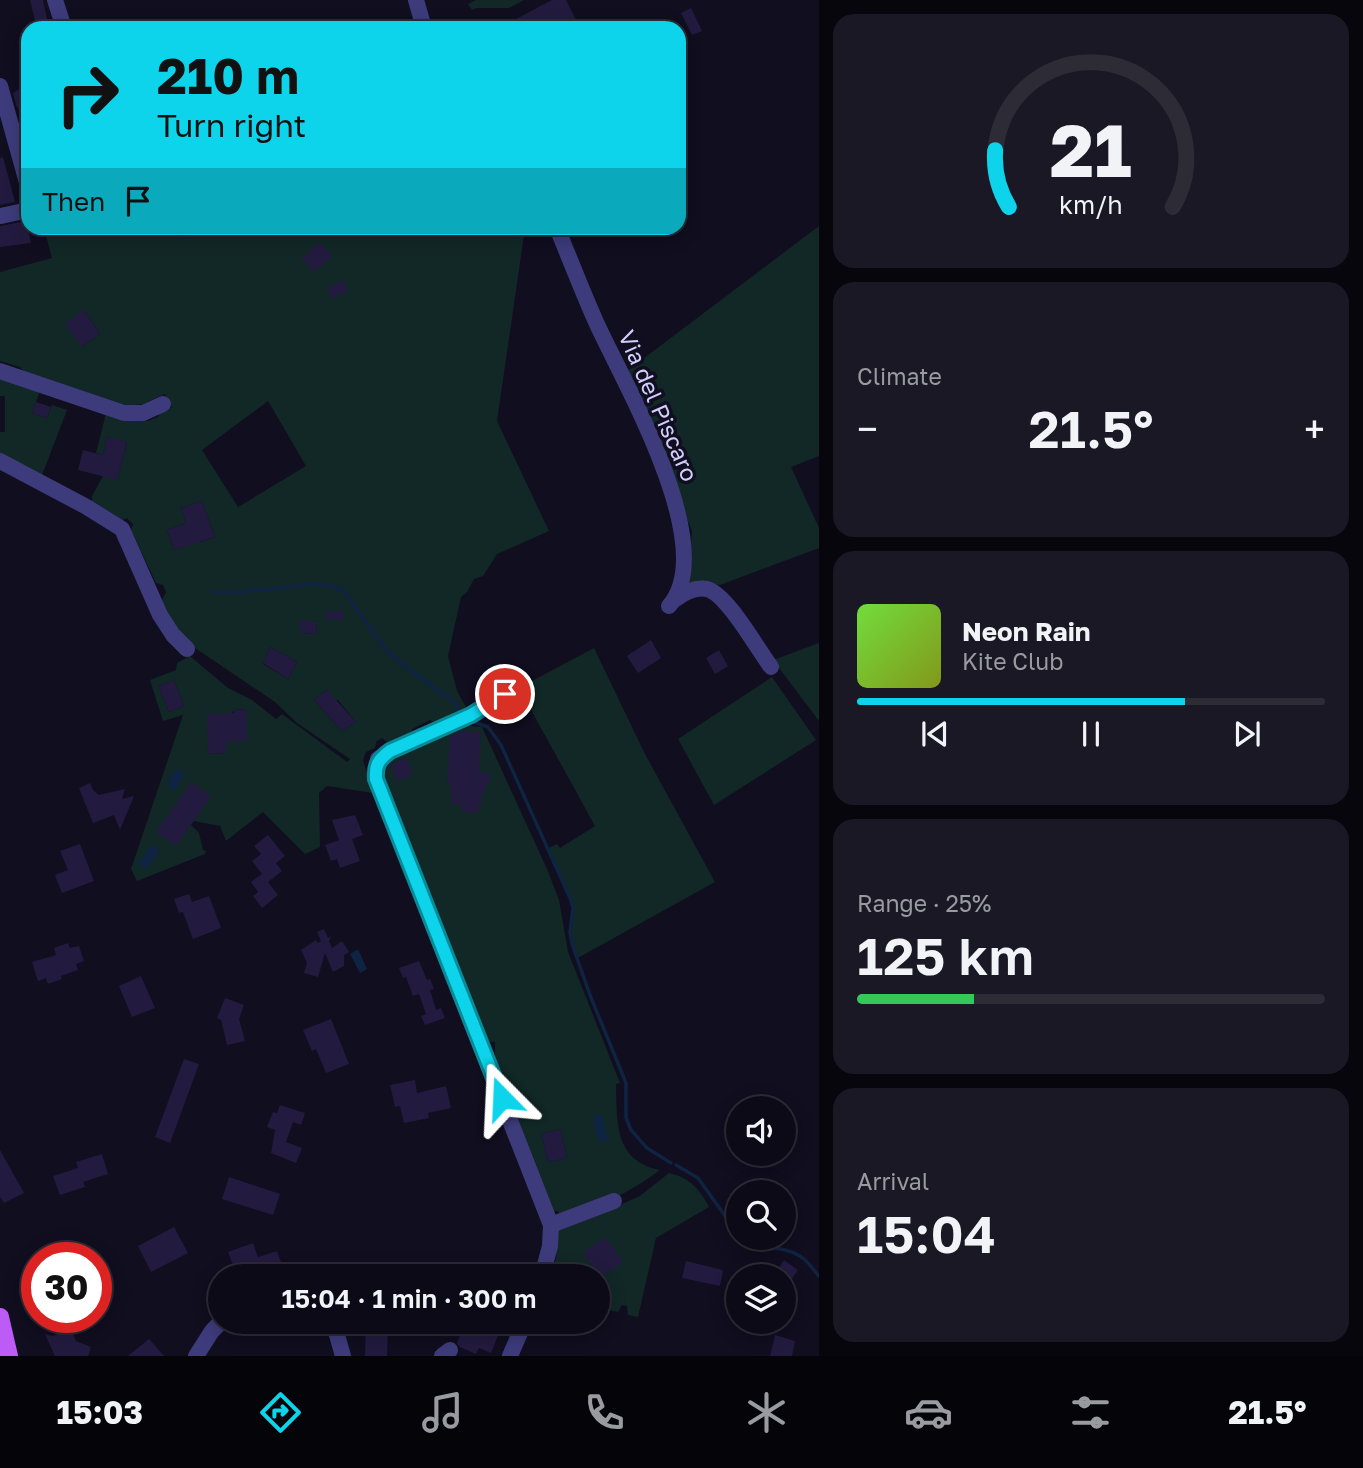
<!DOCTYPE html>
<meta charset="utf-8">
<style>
body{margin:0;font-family:"Golos Text",sans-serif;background:#1a1824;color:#f1f3f6;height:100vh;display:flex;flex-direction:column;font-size:26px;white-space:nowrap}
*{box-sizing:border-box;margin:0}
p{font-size:23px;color:#9a9aa1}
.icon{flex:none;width:38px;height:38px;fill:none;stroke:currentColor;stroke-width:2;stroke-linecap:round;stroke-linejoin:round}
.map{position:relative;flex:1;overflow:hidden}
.details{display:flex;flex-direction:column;gap:14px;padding:14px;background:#07060d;width:544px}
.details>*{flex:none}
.guide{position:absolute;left:21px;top:21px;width:665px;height:214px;border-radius:21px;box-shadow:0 4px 18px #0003,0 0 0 2px #2c2b36;background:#0dd4ea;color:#111;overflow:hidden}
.controls{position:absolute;left:726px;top:1096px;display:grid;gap:14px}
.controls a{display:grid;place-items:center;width:70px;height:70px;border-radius:50%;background:#0c0a17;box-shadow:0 4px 18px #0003,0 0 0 2px #2c2b36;font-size:35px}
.speed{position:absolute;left:21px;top:1242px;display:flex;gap:14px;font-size:35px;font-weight:700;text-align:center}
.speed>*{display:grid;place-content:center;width:91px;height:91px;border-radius:50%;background:#0c0a17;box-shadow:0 4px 18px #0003,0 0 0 2px #2c2b36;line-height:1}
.speed .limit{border:10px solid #d22;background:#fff;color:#111}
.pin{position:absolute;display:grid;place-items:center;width:60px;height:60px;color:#fff;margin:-30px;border:4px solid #fff;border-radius:50%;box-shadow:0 2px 7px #0007}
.me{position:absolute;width:77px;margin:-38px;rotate:339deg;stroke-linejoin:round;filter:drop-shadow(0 0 5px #0008)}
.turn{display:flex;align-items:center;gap:24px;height:147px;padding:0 21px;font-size:32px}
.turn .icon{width:91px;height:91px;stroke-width:2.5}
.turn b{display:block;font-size:49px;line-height:60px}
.then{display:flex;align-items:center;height:66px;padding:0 21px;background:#0003;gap:14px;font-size:26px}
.big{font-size:52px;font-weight:600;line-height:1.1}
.details .card{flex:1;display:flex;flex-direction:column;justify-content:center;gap:10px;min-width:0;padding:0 24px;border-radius:21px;background:#1a1824}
.details .dial{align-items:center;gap:0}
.dial svg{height:182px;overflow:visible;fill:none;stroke:#2c2b36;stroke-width:7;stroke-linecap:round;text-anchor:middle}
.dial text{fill:#f1f3f6;stroke:none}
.song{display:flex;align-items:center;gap:21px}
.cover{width:84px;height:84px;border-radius:10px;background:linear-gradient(135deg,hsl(100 70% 55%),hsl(70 70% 35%))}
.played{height:7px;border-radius:4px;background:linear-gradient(90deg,#0dd4ea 70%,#2c2b36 70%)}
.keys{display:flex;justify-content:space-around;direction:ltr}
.heat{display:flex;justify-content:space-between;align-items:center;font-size:38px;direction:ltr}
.charge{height:10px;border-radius:5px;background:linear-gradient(90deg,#34c759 25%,#2c2b36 0)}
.trip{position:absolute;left:208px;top:1264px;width:402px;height:70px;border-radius:35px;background:#0c0a17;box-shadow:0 4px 18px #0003,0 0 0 2px #2c2b36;font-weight:600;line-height:70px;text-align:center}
.menu{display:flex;height:112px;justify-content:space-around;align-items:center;background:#050409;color:#9a9aa1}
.menu .icon{width:49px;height:49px}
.menu .active{color:#0dd4ea}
.menu b{font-size:32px;color:#f1f3f6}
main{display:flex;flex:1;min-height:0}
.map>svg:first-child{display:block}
</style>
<main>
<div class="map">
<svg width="819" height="1356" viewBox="0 0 819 1356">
<rect width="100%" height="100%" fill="#100e1f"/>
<g fill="#112827" fill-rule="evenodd">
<path d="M 476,0 L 524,0 L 509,8 L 477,8 L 472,10 L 468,4 Z"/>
<path d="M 819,226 L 819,456 L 791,467 L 819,528 L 819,548 L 720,585 L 707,583 L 688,585 L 692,531 L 627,371 Z"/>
<path d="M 44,228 L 178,228 L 176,231 L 198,228 L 525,228 L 497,421 L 549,531 L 497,554 L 483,576 L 474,579 L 467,592 L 461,597 L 448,656 L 457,691 L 466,707 L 434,723 L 430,720 L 412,729 L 412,733 L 389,744 L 382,738 L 376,742 L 375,748 L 366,752 L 363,760 L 373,793 L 327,786 L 319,793 L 320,847 L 305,854 L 263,812 L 226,841 L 220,826 L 194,821 L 191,825 L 199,833 L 203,850 L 206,851 L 205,854 L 137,881 L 131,869 L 183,715 L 163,721 L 150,680 L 176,670 L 177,663 L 190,656 L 228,688 L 252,700 L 276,719 L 282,714 L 347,762 L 350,759 L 297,723 L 275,702 L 192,646 L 169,618 L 162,600 L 166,592 L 163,585 L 156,583 L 131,530 L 133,524 L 127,518 L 120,521 L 92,502 L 92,496 L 103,476 L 117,479 L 127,443 L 107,437 L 103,455 L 96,453 L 106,413 L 129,421 L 143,419 L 148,421 L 158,417 L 160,413 L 172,407 L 165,394 L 143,404 L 128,406 L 23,371 L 20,367 L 0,361 L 0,272 L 52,258 ZM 84,310 L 100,334 L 81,347 ZM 268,401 L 306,466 L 238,507 L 202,450 ZM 202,501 L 215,537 L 200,542 L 198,538 L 191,544 L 174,550 L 167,530 L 186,523 L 181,508 ZM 301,621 L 317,622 L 316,634 L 301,633 ZM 270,647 L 297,662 L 288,679 L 263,664 ZM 174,680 L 184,706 L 169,712 L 158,686 ZM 327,690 L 335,701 L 338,700 L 356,722 L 342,731 L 314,700 ZM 246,709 L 226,741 L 226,753 L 208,754 L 234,710 Z"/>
<path d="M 0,378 L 40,391 L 32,413 L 47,418 L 52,405 L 67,410 L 42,475 L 0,454 L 0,432 L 5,432 L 5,396 L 0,396 Z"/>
<path d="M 819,643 L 819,721 L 773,660 Z"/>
<path d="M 594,648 L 645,754 L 715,882 L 576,959 L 570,932 L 573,908 L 546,849 L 557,844 L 560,848 L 595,826 L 525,699 L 516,695 L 500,708 L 489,704 Z"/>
<path d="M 772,677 L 816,740 L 714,805 L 678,739 Z"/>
<path d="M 459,725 L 482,727 L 547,869 L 559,900 L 568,952 L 620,1083 L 616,1084 C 617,1122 614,1161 660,1170 C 630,1193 597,1207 560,1219 L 558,1211 L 552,1211 L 495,1065 L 495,1042 L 486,1041 L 382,781 L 385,761 ZM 561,1129 L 567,1158 L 548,1162 L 541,1134 Z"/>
<path d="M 669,1173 C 690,1178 699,1188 709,1207 L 656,1238 L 638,1317 L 628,1315 L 627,1306 L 622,1305 L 618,1312 L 599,1308 L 598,1276 L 550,1276 L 556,1259 L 557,1229 L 595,1216 L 640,1196 Z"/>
</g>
<g fill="#0f2342">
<path d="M 179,769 L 184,775 L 178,786 L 173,790 L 168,786 C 168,779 171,771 179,769 Z"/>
<path d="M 152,845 L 160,851 L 147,868 L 144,869 L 139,862 Z"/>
<path d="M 358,949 L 367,969 L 360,973 L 350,954 Z"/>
<path d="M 598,1114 L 602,1116 L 608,1140 L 599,1142 L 593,1119 Z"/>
</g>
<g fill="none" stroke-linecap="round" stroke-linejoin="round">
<g stroke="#0f2342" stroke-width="3.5">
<path d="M 212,592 L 240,592 L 317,584 L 331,586 L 343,590 L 384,647 L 398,661 L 455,703 L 459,713"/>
<path d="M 471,721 L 488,727 L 501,745 L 570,898 L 573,908 L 570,932 L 572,944 L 590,995 L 626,1083 L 626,1118 L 631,1130 L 647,1148 L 671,1163"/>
<path d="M 676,1165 L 698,1178 L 738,1234"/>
<path d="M 742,1237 C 760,1251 786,1244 804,1259 C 810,1264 814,1271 819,1276"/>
</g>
</g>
<g fill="#221b3f">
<path d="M 30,0 L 43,0 L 49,28 L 37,28 Z"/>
<path d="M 552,0 L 566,0 L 578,24 L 571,28 L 499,28 Z"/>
<path d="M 691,8 L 702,31 L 692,35 L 681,13 Z"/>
<path d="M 28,84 L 28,125 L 16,105 L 13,93 Z"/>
<path d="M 3,157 L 15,202 L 0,205 L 0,158 Z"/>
<path d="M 26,221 L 31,243 L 0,247 L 0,226 Z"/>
<path d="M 181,228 L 200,228 L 181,239 L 176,230 Z"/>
<path d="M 320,242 L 332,256 L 314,272 L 302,258 Z"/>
<path d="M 342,280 L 348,291 L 332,299 L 327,288 Z"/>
<path d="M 84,310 L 100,334 L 81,347 L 65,323 Z"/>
<path d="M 36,402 L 51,407 L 47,418 L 32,413 Z"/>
<path d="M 107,437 L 127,442 L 117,480 L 78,470 L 83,450 L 103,455 Z"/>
<path d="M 202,501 L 215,537 L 174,550 L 167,530 L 186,523 L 181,508 Z"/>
<path d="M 344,611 L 344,620 L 326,620 L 326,612 Z"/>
<path d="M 301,620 L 317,622 L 316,634 L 300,633 Z"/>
<path d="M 651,640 L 661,658 L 638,673 L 627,656 Z"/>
<path d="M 270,647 L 297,662 L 288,679 L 263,663 Z"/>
<path d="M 719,650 L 728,666 L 715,674 L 706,658 Z"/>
<path d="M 174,680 L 184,706 L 169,712 L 158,686 Z"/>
<path d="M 327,690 L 356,722 L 342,731 L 314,700 Z"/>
<path d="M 246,709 L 247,741 L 226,742 L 226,753 L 208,754 L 207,714 L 234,713 L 234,710 Z"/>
<path d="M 461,731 L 481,732 L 479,772 L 490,773 L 490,784 L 486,784 L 486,793 L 482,793 L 481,806 L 478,805 L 478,813 L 462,812 L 463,805 L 451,804 L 452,785 L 447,785 L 450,736 Z"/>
<path d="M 407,758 L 413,775 L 397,781 L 390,764 Z"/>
<path d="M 191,782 L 211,796 L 176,846 L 156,832 Z"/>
<path d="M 90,783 L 93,790 L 99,795 L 125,789 L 122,799 L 134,796 L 120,830 L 114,815 L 93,823 L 79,788 Z"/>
<path d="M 355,815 L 363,835 L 352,839 L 360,861 L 340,868 L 337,859 L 331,861 L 325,845 L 339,840 L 332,820 Z"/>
<path d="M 268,835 L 285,856 L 276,863 L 282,871 L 268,882 L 278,895 L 262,908 L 253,896 L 258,892 L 251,882 L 262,874 L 252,861 L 261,854 L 254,846 Z"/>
<path d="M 80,844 L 94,881 L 62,893 L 55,875 L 68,870 L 60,851 Z"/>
<path d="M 189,894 L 192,902 L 209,896 L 221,928 L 193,939 L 183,912 L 179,913 L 174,899 Z"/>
<path d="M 324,929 L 328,938 L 331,936 L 329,941 L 332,948 L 342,941 L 349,952 L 344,955 L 344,966 L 333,972 L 325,953 L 318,977 L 304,973 L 307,963 L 301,950 L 316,940 L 318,943 L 321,941 L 317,932 Z"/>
<path d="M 68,943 L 70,948 L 79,946 L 84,961 L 76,964 L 78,970 L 61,976 L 62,979 L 48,984 L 46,978 L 38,981 L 32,962 L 56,955 L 54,948 Z"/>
<path d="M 419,961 L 427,980 L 430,979 L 434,989 L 430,990 L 436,1010 L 441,1008 L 445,1018 L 425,1025 L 421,1016 L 426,1014 L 419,994 L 413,996 L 406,977 L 403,978 L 399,968 Z"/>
<path d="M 141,976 L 155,1008 L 132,1017 L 119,986 Z"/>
<path d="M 225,998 L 244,1005 L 239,1019 L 245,1041 L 227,1045 L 221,1020 L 217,1018 Z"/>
<path d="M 331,1019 L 349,1064 L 326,1073 L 316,1049 L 312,1051 L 303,1030 Z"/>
<path d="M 184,1059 L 199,1064 L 170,1143 L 155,1137 Z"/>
<path d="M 415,1080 L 417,1093 L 446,1086 L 451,1108 L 428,1113 L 429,1118 L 404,1123 L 400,1106 L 395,1107 L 390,1085 Z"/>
<path d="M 280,1105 L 305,1113 L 301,1125 L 293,1122 L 286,1142 L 302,1148 L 296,1163 L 271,1153 L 275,1130 L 267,1127 L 273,1112 L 277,1113 Z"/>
<path d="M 561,1129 L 567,1158 L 548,1162 L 541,1134 Z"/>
<path d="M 0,1150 L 24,1193 L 4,1203 L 0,1197 Z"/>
<path d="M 102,1154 L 108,1174 L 83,1182 L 85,1187 L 60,1195 L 53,1176 L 78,1168 L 76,1162 Z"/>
<path d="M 229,1177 L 280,1194 L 273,1215 L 222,1199 Z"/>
<path d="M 174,1227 L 188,1253 L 151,1272 L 138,1246 Z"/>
<path d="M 605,1237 L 623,1262 L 601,1277 L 583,1253 Z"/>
<path d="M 253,1243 L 258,1257 L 277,1251 L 286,1276 L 256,1276 L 255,1272 L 237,1276 L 228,1252 Z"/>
<path d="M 784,1260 L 798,1270 L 784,1290 L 784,1276 L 773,1276 Z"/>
<path d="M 686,1261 L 723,1270 L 720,1286 L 682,1278 Z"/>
<path d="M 96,1266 L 107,1282 L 96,1289 Z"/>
<path d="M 366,1321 L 388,1321 L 387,1356 L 365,1356 Z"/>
<path d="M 473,1321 L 485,1321 L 501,1328 L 491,1353 L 479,1348 L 476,1354 L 460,1347 L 457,1343 L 463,1328 L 469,1330 Z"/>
<path d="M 70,1328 L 76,1341 L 91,1347 L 88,1356 L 55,1356 L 45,1334 L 53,1336 Z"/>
<path d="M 775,1335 L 795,1341 L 792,1356 L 770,1356 Z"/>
<path d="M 149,1339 L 164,1356 L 128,1356 Z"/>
</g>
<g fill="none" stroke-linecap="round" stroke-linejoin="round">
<g stroke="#3d3b7b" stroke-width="16">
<path d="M 55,0 L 64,28"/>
<path d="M 416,0 L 424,28"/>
<path d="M 0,86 L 28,186"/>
<path d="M 1,216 L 28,210"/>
<path d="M 557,228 C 570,259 582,291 596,322 C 623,382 721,547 669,606"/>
<path d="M 0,371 L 124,413 L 143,413 L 163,404"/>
<path d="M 0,461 L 85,506 L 122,529 L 160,615 L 173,635 L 187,649"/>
<path d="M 676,599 C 685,592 695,587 707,589 C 727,594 758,650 771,667"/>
<path d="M 505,694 L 471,715 L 390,752 L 378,759 L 376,779 L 551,1225 L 550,1246 L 542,1276"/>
<path d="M 551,1225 L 614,1201"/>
<path d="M 333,1321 L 343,1356"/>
<path d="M 196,1356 L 212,1331 L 222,1321"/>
<path d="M 442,1356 L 450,1350"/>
<path d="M 510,1356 L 525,1321"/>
</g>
<path stroke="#bc5bf6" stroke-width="18" d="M 0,1317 L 9,1356"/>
</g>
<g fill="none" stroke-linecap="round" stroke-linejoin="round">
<defs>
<path id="route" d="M 502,1098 L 376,779 C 375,765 378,760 390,751 L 471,715 L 505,694"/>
</defs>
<use href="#route" stroke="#088a98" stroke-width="18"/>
<use href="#route" stroke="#0dd4ea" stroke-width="12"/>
</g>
<g text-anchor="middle" stroke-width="7" stroke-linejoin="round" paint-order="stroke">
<g font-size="23" fill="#d3cefc" stroke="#100e1f">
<text transform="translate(658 406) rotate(66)" y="8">Via del Piscaro</text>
</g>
</g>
</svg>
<div class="controls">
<a><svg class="icon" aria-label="sound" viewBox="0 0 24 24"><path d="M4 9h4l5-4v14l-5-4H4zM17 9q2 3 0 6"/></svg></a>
<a><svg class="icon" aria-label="search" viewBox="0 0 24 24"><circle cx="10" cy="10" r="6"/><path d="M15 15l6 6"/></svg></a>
<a><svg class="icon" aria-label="layers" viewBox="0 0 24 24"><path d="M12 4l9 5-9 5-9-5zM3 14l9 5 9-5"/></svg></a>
</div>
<div class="speed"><div class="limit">30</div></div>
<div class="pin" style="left:505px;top:694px;background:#d93025"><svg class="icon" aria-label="arrive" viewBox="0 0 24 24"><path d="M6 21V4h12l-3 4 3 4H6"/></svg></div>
<svg class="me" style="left:502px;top:1098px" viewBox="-20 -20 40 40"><path d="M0-17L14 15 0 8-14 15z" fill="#0dd4ea" stroke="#fff" stroke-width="4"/></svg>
<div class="trip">15:04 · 1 min · 300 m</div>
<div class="guide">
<div class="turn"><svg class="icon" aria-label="right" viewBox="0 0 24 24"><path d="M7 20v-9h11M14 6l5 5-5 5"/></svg><div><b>210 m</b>Turn right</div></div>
<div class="then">Then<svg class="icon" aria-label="arrive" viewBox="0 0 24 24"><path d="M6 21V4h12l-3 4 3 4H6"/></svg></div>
</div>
</div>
<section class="details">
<div class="card dial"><svg viewBox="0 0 100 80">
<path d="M14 69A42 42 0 1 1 86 69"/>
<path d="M14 69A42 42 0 0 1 8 44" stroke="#0dd4ea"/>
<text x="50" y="56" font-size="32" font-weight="700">21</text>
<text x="50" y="72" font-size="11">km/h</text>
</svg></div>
<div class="card"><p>Climate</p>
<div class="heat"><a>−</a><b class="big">21.5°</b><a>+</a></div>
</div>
<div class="card">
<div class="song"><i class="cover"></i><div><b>Neon Rain</b><p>Kite Club</p></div></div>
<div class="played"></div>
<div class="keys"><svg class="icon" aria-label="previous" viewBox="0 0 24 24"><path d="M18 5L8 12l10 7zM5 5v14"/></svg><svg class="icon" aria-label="pause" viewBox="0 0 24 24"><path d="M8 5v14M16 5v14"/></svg><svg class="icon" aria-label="next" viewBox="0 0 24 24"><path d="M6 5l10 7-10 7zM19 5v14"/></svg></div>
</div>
<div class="card"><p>Range · 25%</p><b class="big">125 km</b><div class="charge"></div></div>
<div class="card"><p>Arrival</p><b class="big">15:04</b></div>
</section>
</main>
<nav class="menu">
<b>15:03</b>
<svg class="icon active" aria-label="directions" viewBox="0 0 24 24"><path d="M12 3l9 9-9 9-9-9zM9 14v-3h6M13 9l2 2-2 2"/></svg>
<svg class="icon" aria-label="music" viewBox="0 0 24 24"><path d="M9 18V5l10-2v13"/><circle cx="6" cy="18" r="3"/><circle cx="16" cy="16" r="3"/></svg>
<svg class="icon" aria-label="phone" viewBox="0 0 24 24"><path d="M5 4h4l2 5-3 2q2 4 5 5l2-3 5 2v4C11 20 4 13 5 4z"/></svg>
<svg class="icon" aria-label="climate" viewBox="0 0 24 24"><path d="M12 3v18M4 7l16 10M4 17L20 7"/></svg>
<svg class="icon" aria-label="car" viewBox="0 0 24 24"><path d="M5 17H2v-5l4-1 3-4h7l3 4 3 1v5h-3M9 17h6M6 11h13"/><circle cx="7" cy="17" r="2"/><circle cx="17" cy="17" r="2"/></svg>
<svg class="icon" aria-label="filters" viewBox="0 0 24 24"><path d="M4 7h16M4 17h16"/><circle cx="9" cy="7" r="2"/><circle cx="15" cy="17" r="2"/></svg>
<b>21.5°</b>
</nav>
